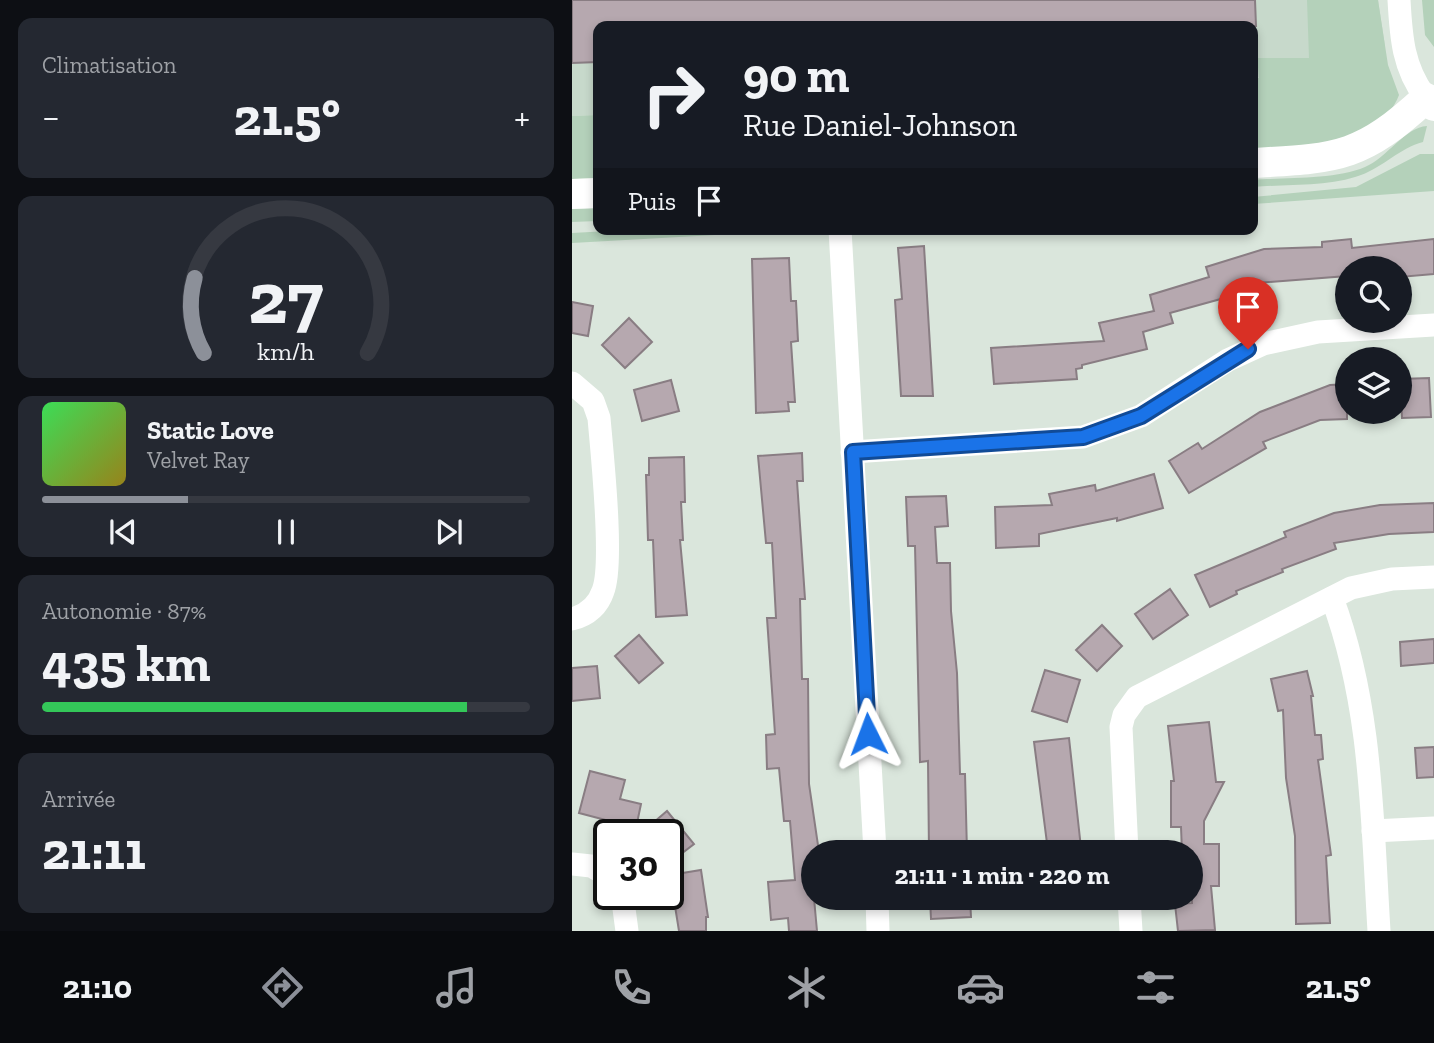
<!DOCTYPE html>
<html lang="fr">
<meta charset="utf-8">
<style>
body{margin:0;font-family:"Zilla Slab",serif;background:#242831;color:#f1f3f6;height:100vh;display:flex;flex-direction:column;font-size:26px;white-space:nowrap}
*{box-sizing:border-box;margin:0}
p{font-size:23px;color:#9ea1a6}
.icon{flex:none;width:38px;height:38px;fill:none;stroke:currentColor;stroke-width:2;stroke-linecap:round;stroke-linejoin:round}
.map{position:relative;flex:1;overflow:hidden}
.panel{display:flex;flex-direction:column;gap:18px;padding:18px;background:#0d0f14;width:572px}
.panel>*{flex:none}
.hud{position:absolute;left:21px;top:21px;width:665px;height:214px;border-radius:14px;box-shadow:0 4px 10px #0003;background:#171b24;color:#f1f3f6;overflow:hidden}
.controls{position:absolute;left:763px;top:256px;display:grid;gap:14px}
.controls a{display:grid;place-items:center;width:77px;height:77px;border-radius:50%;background:#171b24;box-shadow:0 4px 10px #0003;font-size:35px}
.speed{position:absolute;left:21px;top:819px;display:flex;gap:14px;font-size:35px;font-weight:700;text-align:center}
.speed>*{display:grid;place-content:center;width:91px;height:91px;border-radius:50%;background:#171b24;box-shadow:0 4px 10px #0003;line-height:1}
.speed .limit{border:4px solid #111;border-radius:10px;background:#fff;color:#111}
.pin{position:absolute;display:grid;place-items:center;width:60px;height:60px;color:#fff;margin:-72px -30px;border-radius:50% 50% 50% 0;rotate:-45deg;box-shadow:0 0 7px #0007}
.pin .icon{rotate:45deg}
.me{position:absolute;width:77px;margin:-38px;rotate:357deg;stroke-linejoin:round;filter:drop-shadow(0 0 5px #0008)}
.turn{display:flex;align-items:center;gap:24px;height:147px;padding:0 35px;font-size:32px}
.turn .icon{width:91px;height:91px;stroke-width:2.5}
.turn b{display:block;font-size:49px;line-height:60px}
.then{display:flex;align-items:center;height:66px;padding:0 35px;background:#0003;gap:14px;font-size:26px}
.big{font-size:52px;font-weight:700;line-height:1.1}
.panel .tile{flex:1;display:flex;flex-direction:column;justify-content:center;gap:10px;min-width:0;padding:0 24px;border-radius:14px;background:#242831}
.panel .dial{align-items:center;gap:0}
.dial svg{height:182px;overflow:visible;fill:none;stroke:#363941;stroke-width:7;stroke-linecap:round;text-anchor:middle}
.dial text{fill:#f1f3f6;stroke:none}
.song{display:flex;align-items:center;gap:21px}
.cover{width:84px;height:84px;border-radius:10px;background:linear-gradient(135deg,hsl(130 70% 55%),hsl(50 70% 35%))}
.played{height:7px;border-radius:4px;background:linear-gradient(90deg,#8c9099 30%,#363941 30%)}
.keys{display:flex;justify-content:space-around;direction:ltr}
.heat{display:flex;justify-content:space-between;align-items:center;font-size:38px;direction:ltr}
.charge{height:10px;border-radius:5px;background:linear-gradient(90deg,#34c759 87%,#363941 0)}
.trip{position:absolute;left:229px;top:840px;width:402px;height:70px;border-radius:35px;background:#171b24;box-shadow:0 4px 10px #0003;font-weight:700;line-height:70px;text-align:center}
.dock{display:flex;height:112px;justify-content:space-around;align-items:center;background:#090b0e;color:#9ea1a6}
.dock .icon{width:49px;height:49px}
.dock .active{color:#8c9099}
.dock b{font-size:32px;color:#f1f3f6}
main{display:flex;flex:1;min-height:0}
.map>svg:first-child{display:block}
</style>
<main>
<section class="panel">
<div class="tile"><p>Climatisation</p>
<div class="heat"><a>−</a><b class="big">21.5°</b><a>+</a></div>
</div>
<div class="tile dial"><svg viewBox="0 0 100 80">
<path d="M14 69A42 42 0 1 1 86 69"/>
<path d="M14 69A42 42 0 0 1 10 36" stroke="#8c9099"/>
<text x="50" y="56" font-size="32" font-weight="700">27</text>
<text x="50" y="72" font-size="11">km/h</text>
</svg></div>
<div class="tile">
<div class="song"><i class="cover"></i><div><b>Static Love</b><p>Velvet Ray</p></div></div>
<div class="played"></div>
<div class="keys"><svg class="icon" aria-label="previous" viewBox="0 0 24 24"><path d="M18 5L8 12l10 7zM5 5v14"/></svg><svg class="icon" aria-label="pause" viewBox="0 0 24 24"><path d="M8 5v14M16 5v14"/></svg><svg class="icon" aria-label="next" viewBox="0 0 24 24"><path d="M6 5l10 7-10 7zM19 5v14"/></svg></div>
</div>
<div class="tile"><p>Autonomie · 87%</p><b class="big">435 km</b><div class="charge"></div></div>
<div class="tile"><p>Arrivée</p><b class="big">21:11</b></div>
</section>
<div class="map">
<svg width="862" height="931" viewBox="0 0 862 931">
<rect width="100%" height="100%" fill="#dae6dc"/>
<path fill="#c7d9cb" d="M 0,0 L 806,0 L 813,46 L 753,74 L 681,78 L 681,26 L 26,26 L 26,115 L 0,116 Z"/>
<g fill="#b4d1ba">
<path d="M 735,0 L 806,0 L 816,65 L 827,95 C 806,150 729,145 681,149 L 681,78 L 687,78 L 685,58 L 737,58 Z"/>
<path d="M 850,0 L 862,0 L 862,47 L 853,35 Z"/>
<path d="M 26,115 L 26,178 L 0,179 L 0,116 Z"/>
<path d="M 855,126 L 851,142 C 828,148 811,167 789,175 C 757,187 715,184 681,187 L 681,180 C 714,177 763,180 793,167 C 815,158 833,127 855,126 Z"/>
<path d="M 848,154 L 862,154 L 862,191 L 681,204 L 681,197 L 784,187 Z"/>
<path d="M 26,208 L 26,221 L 0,222 L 0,209 Z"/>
<path d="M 72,229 L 249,229 L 0,243 L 0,233 Z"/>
</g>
<g fill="#b6a8af" stroke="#897d83" stroke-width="2">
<path d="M 0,0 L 683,0 L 684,26 L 26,26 L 26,62 L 0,63 Z"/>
<path d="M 779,239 L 780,248 L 862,239 L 862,274 L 828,277 L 828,268 L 775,268 L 775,276 L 671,284 L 674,292 L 598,313 L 601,323 L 571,332 L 575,349 L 510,365 L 510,368 L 504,369 L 505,379 L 422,384 L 419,348 L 532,341 L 527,323 L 582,311 L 578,295 L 637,277 L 634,267 L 692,249 L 750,247 L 750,242 Z"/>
<path d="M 352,246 L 361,396 L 329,396 L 323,300 L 330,299 L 326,248 Z"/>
<path d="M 217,258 L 219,301 L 224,301 L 226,341 L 219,342 L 223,402 L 216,402 L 217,411 L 184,413 L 180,259 Z"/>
<path d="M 0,302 L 21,306 L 16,336 L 0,333 Z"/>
<path d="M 57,318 L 80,342 L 53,368 L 30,345 Z"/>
<path d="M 857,378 L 859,417 L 830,418 L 828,379 Z"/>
<path d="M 99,380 L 107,411 L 70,421 L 62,390 Z"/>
<path d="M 775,384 L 775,419 L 748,420 L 691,442 L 694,448 L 617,493 L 597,461 L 626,443 L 630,449 L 688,412 L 758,385 Z"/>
<path d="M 230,453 L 231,481 L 225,481 L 233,599 L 228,599 L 230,679 L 236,679 L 237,784 L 247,852 L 242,852 L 242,864 L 239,865 L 245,931 L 217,931 L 216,918 L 199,920 L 196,882 L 223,880 L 218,821 L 212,821 L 207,768 L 195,769 L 194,735 L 203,734 L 195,618 L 204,618 L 200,543 L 194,543 L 186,456 Z"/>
<path d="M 112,457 L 113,502 L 109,502 L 111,540 L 108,540 L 115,615 L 84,617 L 81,540 L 76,540 L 74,475 L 77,475 L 77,458 Z"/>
<path d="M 582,474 L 591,508 L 545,521 L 545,518 L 467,534 L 467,546 L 424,548 L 423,507 L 480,505 L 477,494 L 523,485 L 524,491 Z"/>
<path d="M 374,496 L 376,526 L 363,527 L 365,563 L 378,563 L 379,611 L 385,673 L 388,774 L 393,774 L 395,852 L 357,852 L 356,761 L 348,762 L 343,546 L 336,546 L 334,497 Z"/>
<path d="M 862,503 L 862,532 L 817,534 L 762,543 L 764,549 L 710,569 L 711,572 L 664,591 L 665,594 L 638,607 L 623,575 L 714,537 L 712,532 L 762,513 L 808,505 Z"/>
<path d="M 598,589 L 616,615 L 581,639 L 563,614 Z"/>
<path d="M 530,625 L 550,646 L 525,671 L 504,650 Z"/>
<path d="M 67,635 L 91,663 L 67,683 L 43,656 Z"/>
<path d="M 862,639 L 862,663 L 829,666 L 828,642 Z"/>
<path d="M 25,666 L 28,698 L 0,701 L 0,668 Z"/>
<path d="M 473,670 L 508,680 L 495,722 L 460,711 Z"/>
<path d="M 735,671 L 741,696 L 739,696 L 743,735 L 749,735 L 751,759 L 746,760 L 759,855 L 754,856 L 758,923 L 724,924 L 723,836 L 714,778 L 711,710 L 706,711 L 699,679 Z"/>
<path d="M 637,722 L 644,782 L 652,782 L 632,821 L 632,844 L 647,844 L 647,886 L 639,886 L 643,930 L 606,931 L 603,904 L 620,903 L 620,852 L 610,852 L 609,827 L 599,827 L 599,781 L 602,781 L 596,726 Z"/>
<path d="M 497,738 L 509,848 L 476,851 L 462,742 Z"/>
<path d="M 862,747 L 862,777 L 845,778 L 843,748 Z"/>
<path d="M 18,771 L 53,780 L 48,799 L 69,804 L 64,828 L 7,813 Z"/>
<path d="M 95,811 L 122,844 L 96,864 L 96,835 L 67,835 Z"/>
<path d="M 129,870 L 136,917 L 134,917 L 134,931 L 107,931 L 98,875 Z"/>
<path d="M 358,898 L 398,898 L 399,917 L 359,919 Z"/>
</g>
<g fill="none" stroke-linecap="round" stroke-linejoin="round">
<g stroke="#fff" stroke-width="23">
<path d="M 827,0 C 829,37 831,68 854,98"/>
<path d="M 268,229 L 303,852"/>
<path d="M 0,383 L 21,401 L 27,418 C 30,453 42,564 31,591 C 26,606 15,615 0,619"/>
<path d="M 280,452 L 511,437 L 569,416 L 656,360 L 691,344 L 746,332 L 862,325"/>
<path d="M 760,598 C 800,705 800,818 807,931"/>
<path d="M 801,831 L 862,828"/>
<path d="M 555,852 L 549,727 L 552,715 L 565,697 L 779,588 L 820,579 L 862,577"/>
<path d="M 0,864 L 19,866 L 37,876"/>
<path d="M 50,894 L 55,931"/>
<path d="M 305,898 L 306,931"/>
<path d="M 557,898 L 559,931"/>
</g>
<g stroke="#fff" stroke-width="30">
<path d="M 681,163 C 767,158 789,158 854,98 L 862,106"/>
<path d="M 0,194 L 26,193"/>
</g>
</g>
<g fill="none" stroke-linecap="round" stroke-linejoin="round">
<defs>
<path id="route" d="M 296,734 L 281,452 L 511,437 L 569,416 L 676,349"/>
</defs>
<use href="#route" stroke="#114b97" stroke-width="18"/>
<use href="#route" stroke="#1a73e8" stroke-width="12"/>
</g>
</svg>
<div class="controls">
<a><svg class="icon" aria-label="search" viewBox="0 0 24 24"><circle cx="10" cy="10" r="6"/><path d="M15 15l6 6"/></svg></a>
<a><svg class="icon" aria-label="layers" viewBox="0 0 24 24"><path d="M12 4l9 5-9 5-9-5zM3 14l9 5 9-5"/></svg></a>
</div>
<div class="speed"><div class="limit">30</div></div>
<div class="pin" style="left:676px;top:349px;background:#d93025"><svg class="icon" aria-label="arrive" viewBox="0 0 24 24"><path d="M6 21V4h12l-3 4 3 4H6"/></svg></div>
<svg class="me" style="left:296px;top:734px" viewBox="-20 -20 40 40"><path d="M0-17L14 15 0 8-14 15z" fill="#1a73e8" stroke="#fff" stroke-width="4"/></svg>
<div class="trip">21:11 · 1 min · 220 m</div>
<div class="hud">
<div class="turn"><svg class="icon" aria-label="right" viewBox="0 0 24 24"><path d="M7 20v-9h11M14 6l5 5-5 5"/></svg><div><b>90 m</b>Rue Daniel-Johnson</div></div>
<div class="then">Puis<svg class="icon" aria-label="arrive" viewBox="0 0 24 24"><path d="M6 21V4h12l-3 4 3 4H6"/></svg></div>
</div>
</div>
</main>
<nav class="dock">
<b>21:10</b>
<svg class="icon active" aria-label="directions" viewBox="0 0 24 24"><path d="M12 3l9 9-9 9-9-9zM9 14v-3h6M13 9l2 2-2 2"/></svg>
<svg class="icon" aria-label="music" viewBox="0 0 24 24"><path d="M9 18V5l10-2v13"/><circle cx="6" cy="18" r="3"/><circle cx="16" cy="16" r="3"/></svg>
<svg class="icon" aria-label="phone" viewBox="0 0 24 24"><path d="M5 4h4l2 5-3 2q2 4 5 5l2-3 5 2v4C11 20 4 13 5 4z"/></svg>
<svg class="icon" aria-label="climate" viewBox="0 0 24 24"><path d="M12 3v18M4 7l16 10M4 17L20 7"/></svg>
<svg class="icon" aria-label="car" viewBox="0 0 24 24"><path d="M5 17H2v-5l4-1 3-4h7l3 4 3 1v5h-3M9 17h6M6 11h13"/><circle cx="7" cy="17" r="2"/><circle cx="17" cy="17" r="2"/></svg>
<svg class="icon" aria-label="filters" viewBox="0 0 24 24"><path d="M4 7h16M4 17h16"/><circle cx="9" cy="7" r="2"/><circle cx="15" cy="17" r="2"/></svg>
<b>21.5°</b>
</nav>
